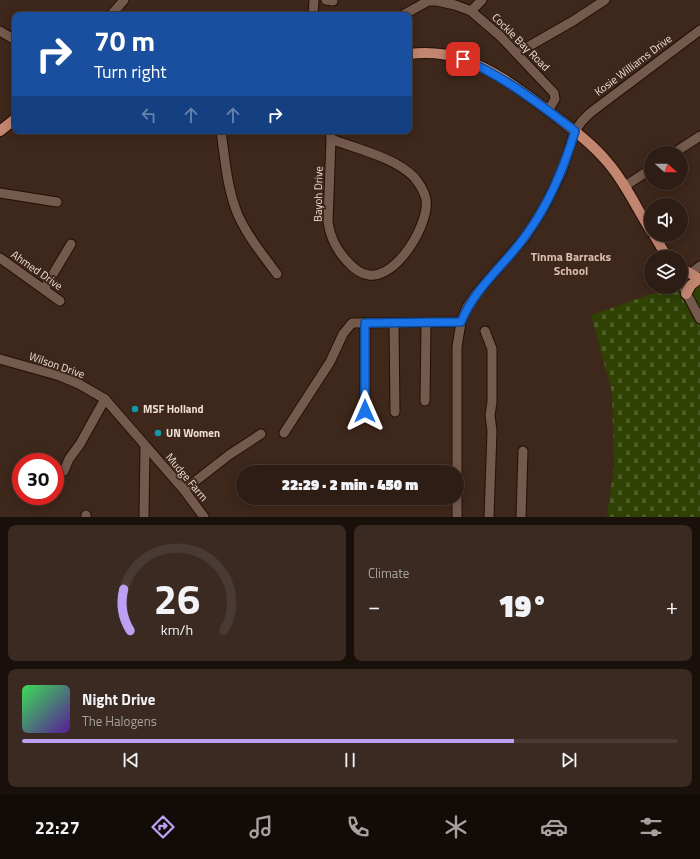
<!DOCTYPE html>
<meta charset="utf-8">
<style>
body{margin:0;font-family:"Titillium Web",sans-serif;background:#3a2a22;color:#f1f3f6;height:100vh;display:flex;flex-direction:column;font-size:15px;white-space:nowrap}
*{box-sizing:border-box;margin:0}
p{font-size:13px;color:#a7a2a0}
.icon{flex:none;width:22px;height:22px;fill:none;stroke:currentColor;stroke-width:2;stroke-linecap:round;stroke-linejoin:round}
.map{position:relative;height:517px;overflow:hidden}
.sheet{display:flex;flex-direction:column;gap:8px;padding:8px;background:#19100b;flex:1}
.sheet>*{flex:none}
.hud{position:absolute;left:12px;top:12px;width:400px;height:122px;border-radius:8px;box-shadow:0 2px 10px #0003,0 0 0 1px #493b34;background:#1a4fa0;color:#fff;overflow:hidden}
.needle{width:26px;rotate:110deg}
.controls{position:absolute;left:644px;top:146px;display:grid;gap:8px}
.controls a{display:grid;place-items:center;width:44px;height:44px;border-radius:50%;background:#2e1d14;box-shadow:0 2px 10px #0003,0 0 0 1px #493b34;font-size:20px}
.speed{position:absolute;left:12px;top:453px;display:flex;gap:8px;font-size:20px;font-weight:700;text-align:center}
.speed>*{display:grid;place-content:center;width:52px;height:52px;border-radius:50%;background:#2e1d14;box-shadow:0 2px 10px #0003,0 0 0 1px #493b34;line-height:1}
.speed .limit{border:6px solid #d22;background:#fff;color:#111}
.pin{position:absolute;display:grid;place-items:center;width:34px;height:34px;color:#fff;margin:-17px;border-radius:8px;box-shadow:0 2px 6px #0006}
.me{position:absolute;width:44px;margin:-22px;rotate:0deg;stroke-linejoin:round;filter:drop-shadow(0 0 3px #0008)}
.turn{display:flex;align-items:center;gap:14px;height:84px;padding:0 16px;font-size:18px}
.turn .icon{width:52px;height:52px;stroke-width:2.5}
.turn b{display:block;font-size:28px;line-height:34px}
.lanes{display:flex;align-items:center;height:38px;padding:0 16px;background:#0003;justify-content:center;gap:20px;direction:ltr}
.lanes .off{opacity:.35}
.big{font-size:30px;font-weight:800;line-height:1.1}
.sheet .tile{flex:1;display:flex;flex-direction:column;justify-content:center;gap:6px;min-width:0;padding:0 14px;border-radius:8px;background:#3a2a22}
.sheet .dial{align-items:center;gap:0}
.dial svg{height:104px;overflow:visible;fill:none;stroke:#493b34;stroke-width:7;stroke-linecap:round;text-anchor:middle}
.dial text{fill:#f1f3f6;stroke:none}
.song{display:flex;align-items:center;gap:12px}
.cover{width:48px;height:48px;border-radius:6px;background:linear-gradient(135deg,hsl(130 70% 55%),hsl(270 70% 35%))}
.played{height:4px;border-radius:2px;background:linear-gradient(90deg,#bca0f2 75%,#493b34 75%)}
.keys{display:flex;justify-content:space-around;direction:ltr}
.heat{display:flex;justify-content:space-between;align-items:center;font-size:22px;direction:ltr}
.sheet .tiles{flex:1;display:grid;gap:8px;grid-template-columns:1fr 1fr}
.tile:last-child{grid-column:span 2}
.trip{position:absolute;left:236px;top:465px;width:228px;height:40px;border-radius:20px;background:#2e1d14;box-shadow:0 2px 10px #0003,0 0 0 1px #493b34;font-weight:800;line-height:40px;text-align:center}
.menu{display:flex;height:64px;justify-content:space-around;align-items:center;background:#120c08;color:#a7a2a0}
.menu .icon{width:28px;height:28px}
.menu .current{color:#bca0f2}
.menu b{font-size:18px;color:#f1f3f6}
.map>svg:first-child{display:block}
</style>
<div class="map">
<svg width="700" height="517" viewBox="0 0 700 517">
<defs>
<pattern id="grass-tufts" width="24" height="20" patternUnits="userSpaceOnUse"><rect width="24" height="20" fill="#2f4204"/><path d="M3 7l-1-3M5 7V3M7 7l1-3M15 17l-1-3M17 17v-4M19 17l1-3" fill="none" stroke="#4d5d28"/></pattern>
<pattern id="cemetery-stones" width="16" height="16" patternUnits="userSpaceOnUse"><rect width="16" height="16" fill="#2f4204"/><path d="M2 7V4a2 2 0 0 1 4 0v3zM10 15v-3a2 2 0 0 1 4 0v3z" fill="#4d5d28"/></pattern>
</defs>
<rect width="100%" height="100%" fill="#3e271b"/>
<path fill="url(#grass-tufts)" d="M 681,265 L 700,270 L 700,335 L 685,298 L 676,287 L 681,287 Z"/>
<path fill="url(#cemetery-stones)" d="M 672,287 L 676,287 L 700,331 L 700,517 L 607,517 L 614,466 L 612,392 L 591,315 Z"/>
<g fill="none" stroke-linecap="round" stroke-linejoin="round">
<defs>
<g id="minor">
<path d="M 326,0 L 333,1"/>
<path d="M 471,11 L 482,0"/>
<path d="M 111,15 L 124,0"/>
<path d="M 313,15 L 314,0"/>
<path d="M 403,15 L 428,1 L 437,1 L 455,5 L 471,11 L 500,36 L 554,93 L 555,99 L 548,111"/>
<path d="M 0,31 L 15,40"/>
<path d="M 517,53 L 573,21 L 605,0"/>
<path d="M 221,131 C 225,159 227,189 238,215 C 248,237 263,255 277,274"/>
<path d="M 330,131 L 331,139 L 328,222 C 330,237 336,249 346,260 C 352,267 359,274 369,275 C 397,279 430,223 426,199 C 424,191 419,183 414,177 C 394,157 357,149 331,139"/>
<path d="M 674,153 L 700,136"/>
<path d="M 625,186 L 651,169"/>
<path d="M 0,193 L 57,202"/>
<path d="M 0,258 L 60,301"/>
<path d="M 690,274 L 700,266"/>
<path d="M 681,283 L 700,319"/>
<path d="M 44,289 L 71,244"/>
<path d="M 365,323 L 365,411"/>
<path d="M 394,323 L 395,412"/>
<path d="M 485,331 L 492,349 L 492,402 L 490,415 L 492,431 L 489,517"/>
<path d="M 0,359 L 60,376 L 79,384 L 105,399 L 184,490 L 204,517"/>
<path d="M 425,401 L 426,323"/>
<path d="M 284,433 L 330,362 L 343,334 L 352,323 L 461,322"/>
<path d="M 64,471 L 69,459 L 80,444 L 105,399"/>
<path d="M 184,490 L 229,455 L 261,434"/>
<path d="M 86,517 L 86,515"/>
<path d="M 144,517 L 145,446"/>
<path d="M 457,517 L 457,347 L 461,322 L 467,307 L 475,295 L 526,236 L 545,206 L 562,171 L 575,131 L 582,121 L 590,113 L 700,30"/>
<path d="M 521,517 L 523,451"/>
</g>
<g id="major">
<path d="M 409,54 C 427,52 445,53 463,59 C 495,70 523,92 550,112 C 571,128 593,144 609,164 C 626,184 637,209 651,231"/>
<path d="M 0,131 L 15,119"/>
<path d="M 654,235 L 667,257"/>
<path d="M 681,268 L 700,279"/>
<path d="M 686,294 L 691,285 L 699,279"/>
</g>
</defs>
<use href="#minor" stroke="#240f05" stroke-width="11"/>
<use href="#major" stroke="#240f05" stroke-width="12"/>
<use href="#minor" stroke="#745a4d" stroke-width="9"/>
<use href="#major" stroke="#c18570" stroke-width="10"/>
</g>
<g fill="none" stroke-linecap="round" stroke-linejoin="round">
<defs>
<path id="route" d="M 365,411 L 365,323 L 461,322 C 475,287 505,265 526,235 C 549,204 564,168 575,131 C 539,104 505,77 463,59"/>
</defs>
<use href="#route" stroke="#114b97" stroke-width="10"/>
<use href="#route" stroke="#1a73e8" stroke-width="7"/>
</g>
<g fill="#0f9aa8" stroke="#3e271b" stroke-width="1.5">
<circle cx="135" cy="409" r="4"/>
<circle cx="158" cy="433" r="4"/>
</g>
<g text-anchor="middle" stroke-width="4" stroke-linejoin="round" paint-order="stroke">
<g font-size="11" fill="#eedfd7" stroke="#3e271b">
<text transform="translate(521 42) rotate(45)" y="4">Cockle Bay Road</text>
<text transform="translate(633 65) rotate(-37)" y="4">Kosie Williams Drive</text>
<text transform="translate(318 194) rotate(-89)" y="4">Bayoh Drive</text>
<text transform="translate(37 270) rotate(35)" y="4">Ahmed Drive</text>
<text transform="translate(57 365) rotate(19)" y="4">Wilson Drive</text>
<text transform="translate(187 477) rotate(50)" y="4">Mudge Farm</text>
</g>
<g font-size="11" font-weight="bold" fill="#eedfd7" stroke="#3e271b" text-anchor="start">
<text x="143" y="413">MSF Holland</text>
<text x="166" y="437">UN Women</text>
</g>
<g font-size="12" font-weight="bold" fill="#dabcae" stroke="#3e271b">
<text x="571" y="261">Tinma Barracks<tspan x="571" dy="14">School</tspan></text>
</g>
</g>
</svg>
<div class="controls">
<a><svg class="needle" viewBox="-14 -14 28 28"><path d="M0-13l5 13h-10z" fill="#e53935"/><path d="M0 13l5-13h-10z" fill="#a7a2a0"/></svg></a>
<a><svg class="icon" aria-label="sound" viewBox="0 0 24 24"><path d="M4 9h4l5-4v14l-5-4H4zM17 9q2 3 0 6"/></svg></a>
<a><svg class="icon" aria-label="layers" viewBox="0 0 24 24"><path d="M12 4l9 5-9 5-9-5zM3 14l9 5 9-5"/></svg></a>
</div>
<div class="speed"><div class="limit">30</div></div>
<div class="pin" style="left:463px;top:59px;background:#d93025"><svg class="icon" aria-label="arrive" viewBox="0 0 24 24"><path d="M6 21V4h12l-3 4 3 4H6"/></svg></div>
<svg class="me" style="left:365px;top:411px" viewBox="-20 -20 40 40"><path d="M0-17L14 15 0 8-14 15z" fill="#1a73e8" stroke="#fff" stroke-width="4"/></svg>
<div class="trip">22:29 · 2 min · 450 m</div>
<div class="hud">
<div class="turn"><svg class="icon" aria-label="right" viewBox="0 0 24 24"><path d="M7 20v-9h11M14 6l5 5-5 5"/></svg><div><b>70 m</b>Turn right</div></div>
<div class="lanes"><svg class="icon off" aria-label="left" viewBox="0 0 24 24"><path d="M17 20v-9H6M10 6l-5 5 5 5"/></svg><svg class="icon off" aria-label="ahead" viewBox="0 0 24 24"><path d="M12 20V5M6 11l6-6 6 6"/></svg><svg class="icon off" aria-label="ahead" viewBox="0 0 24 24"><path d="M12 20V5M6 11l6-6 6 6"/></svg><svg class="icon" aria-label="right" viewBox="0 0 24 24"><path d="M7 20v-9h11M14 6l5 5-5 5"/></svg></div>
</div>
</div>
<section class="sheet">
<div class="tiles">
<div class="tile dial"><svg viewBox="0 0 100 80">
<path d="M14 69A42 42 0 1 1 86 69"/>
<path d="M14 69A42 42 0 0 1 9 37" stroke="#bca0f2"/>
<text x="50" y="56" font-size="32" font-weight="700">26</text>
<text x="50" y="72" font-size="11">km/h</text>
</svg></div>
<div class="tile"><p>Climate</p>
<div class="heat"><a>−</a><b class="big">19°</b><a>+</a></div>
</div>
<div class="tile">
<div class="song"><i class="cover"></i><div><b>Night Drive</b><p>The Halogens</p></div></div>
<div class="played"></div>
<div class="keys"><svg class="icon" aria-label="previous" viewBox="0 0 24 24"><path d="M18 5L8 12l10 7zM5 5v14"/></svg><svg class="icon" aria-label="pause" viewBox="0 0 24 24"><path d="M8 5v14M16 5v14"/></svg><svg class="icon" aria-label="next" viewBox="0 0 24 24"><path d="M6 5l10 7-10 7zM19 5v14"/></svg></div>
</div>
</div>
</section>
<nav class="menu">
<b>22:27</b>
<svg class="icon current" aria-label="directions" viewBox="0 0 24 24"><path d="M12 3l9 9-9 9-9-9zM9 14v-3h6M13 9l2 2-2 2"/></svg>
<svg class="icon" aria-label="music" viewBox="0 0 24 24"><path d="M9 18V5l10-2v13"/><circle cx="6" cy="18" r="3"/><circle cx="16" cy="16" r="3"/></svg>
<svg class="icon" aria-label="phone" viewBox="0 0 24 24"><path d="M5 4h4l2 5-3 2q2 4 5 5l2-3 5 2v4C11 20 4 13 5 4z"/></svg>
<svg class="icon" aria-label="climate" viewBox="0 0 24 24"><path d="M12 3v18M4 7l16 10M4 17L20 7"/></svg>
<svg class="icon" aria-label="car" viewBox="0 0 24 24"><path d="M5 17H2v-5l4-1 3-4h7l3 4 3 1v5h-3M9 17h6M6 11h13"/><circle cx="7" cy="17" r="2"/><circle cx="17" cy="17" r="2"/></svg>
<svg class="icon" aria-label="filters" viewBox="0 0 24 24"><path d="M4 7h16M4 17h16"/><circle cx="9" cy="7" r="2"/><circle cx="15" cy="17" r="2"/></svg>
</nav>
